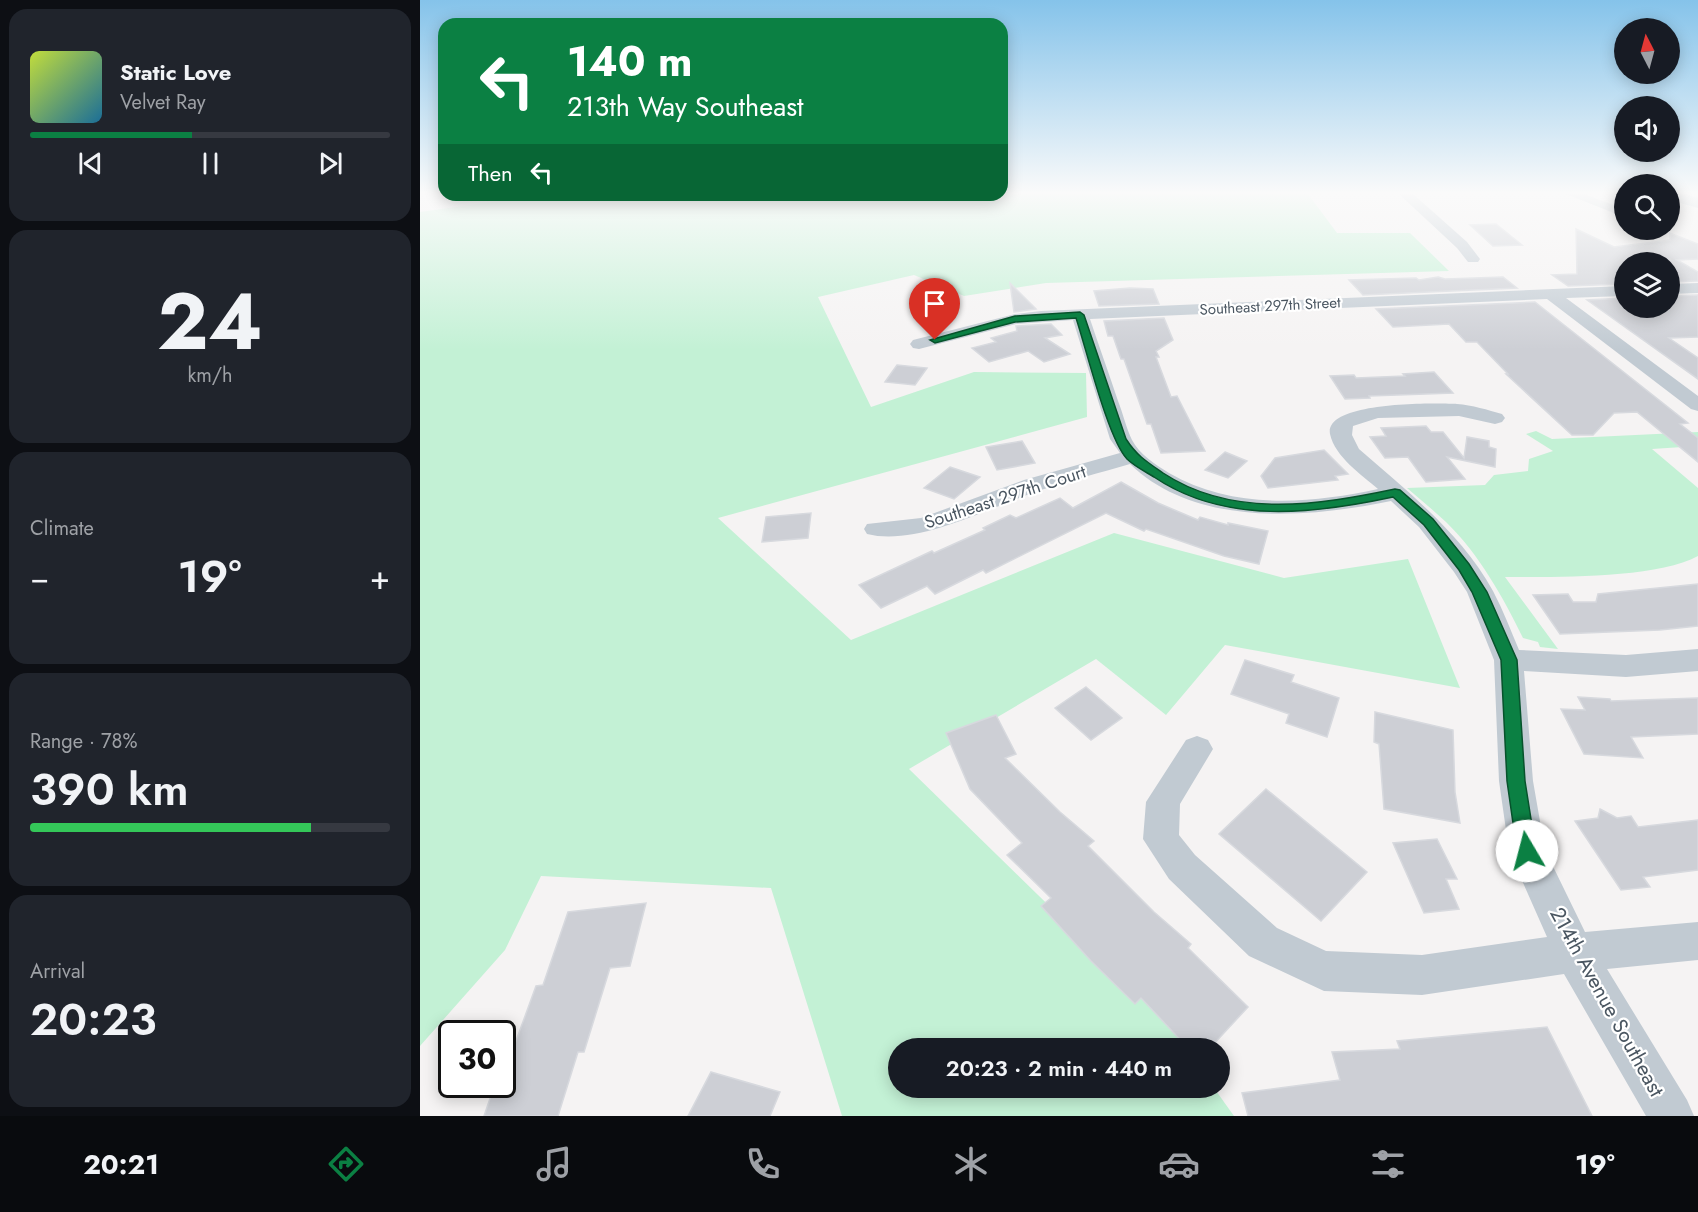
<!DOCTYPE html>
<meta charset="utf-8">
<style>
body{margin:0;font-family:Jost,sans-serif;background:#20242c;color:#f1f3f6;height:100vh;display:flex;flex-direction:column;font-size:22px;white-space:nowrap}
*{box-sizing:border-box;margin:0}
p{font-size:20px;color:#9ea1a6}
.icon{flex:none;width:33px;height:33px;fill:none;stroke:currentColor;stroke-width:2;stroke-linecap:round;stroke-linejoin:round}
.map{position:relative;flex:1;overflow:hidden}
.details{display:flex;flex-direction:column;gap:9px;padding:9px;background:#0d0f14;width:420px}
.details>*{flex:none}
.top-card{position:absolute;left:18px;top:18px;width:570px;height:183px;border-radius:18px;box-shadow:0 3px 15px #0003;background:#0b8043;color:#fff;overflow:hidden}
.needle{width:39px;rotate:354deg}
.buttons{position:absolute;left:1194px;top:18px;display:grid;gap:12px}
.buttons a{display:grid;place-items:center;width:66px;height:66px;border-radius:50%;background:#171b24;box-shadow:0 3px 15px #0003;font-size:30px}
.speed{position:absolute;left:18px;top:1020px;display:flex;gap:12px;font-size:30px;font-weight:700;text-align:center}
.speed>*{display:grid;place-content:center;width:78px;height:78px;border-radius:50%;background:#171b24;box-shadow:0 3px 15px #0003;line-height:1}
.speed .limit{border:3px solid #111;border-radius:9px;background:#fff;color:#111}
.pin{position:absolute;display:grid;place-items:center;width:51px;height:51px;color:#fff;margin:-62px -26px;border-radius:50% 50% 50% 0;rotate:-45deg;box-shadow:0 0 6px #0007}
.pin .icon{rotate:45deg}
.me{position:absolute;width:66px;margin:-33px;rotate:352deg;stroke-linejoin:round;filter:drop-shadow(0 0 4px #0008)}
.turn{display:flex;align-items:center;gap:21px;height:126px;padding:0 30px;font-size:27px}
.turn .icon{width:78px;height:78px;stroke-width:2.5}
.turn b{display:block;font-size:42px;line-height:51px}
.then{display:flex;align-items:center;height:57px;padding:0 30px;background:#0003;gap:12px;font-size:22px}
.big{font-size:45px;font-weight:600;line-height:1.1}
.details .widget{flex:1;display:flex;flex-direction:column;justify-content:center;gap:9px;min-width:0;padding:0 21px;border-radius:18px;background:#20242c}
.details .dial{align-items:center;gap:0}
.dial b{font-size:78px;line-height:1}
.song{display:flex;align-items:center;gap:18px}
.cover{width:72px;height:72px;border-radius:9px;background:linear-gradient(135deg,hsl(70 70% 55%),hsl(200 70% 35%))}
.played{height:6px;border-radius:3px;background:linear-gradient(90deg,#0b8043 45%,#363941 45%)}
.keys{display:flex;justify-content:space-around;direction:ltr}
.heat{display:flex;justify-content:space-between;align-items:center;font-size:33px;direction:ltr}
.charge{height:9px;border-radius:4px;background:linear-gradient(90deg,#34c759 78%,#363941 0)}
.trip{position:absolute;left:468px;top:1038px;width:342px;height:60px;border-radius:30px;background:#171b24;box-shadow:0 3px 15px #0003;font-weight:600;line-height:60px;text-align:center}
.dock{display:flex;height:96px;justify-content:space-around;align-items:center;background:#090b0e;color:#9ea1a6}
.dock .icon{width:42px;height:42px}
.dock .current{color:#0b8043}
.dock b{font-size:27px;color:#f1f3f6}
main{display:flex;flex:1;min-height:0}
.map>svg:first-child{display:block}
</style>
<main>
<section class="details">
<div class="widget">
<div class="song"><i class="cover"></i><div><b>Static Love</b><p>Velvet Ray</p></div></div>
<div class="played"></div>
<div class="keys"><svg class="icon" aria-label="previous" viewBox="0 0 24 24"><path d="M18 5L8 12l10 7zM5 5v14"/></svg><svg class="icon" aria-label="pause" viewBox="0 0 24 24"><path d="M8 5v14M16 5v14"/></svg><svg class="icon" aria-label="next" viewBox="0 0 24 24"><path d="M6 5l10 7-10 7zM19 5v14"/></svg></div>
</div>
<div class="widget dial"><b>24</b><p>km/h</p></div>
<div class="widget"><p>Climate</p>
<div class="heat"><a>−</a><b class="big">19°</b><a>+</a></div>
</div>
<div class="widget"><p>Range · 78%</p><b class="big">390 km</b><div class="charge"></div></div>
<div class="widget"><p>Arrival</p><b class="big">20:23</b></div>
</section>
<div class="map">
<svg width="1278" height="1116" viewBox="0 0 1278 1116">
<rect width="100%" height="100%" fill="#f5f3f3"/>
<g fill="#c3f1d5">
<path d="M 888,194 L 917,233 L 990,233 L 1029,271 L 626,283 L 544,296 L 494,275 L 398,297 L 451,407 L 554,372 L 666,373 L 667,417 L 298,518 L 431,640 L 694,533 L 864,578 L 988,559 L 1040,688 L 805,645 L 746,715 L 676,659 L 489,769 L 745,1019 L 766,1048 L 478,1048 L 478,1088 L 794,1088 L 814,1116 L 422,1116 L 351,888 L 121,876 L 85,950 L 0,1046 L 0,212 L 123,195 Z"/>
<path d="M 1116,431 L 1132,439 L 1278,432 L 1278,446 L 1232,449 L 1278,488 L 1278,556 C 1236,579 1134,577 1085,577 L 1138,649 L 1120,647 L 1118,642 L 1103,638 C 1083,597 1059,554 1026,522 C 1013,510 1000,499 987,488 L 1065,485 L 1074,475 L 1108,471 L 1109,459 L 1133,451 L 1106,434 Z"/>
</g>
<g fill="#cdcfd5" stroke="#d7d9de" stroke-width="1.5">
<path d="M 1076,224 L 1102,245 L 1073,246 L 1050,225 Z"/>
<path d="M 1156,229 L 1194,247 L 1250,240 L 1250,233 L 1278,244 L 1278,259 L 1257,260 L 1278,272 L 1278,281 L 1250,282 L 1250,259 L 1204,261 L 1204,284 L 1148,286 L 1132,275 L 1157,274 Z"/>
<path d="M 1018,277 L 1025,279 L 1083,277 L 1097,288 L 943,295 L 929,280 L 996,278 L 999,280 Z"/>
<path d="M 590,283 L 616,309 L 594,312 Z"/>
<path d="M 710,288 L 733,289 L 739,304 L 679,306 L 674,291 Z"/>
<path d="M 1278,295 L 1278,337 L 1249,338 L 1278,358 L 1278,379 L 1167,300 L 1204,298 L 1204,308 L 1250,308 L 1250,296 Z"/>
<path d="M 1115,302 L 1268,423 L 1260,424 L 1278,438 L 1278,462 L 1217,412 L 1194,413 L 1173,435 L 1152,435 L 1086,374 L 1088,374 L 1057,342 L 1046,342 L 1029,324 L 973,327 L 956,309 Z"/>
<path d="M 744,318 L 753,340 L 736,351 L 739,357 L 736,357 L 751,397 L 757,396 L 785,451 L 741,453 L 731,424 L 727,424 L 704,359 L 701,359 L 693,336 L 688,336 L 684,321 Z"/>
<path d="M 631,324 L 642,335 L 625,338 L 650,354 L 624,362 L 608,351 L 569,362 L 552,348 L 576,342 L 571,338 L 597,331 L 596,326 Z"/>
<path d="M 477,365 L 507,368 L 495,385 L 465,382 Z"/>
<path d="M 1014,372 L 1033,393 L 949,396 L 950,398 L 925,399 L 910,376 L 934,375 L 936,378 L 985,376 L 983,374 Z"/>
<path d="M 1006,426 L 1011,432 L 1023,432 L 1044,458 L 1047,437 L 1069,441 L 1069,447 L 1076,449 L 1075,467 L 1027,457 L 1045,479 L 1006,482 L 988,457 L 965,458 L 950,437 L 966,436 L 961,428 Z"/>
<path d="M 602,441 L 615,463 L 577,470 L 566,447 Z"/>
<path d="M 904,450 L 928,474 L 915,476 L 918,480 L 848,488 L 841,476 L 855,458 Z"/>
<path d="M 805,452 L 827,461 L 808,478 L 785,470 Z"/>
<path d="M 530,467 L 560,477 L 534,499 L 504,488 Z"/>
<path d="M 701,482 L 738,503 L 778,520 L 780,517 L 808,525 L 808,523 L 848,531 L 839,564 L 804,556 L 726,529 L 724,531 L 686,513 L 566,573 L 563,570 L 515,594 L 507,586 L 461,608 L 439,585 L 512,551 L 514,553 L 565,530 L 563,528 L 590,515 L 596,518 L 640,498 L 653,508 Z"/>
<path d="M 391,513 L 388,538 L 342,542 L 346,517 Z"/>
<path d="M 1278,584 L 1278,626 L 1240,630 L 1140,634 L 1113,595 L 1148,594 L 1153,602 L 1176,602 L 1178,594 Z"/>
<path d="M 825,660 L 874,675 L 871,682 L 919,698 L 907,737 L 866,723 L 869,714 L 811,694 Z"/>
<path d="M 666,687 L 702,718 L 671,740 L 635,708 Z"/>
<path d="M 1158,697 L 1190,699 L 1191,701 L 1278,698 L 1278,734 L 1211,737 L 1223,758 L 1164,754 L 1141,709 L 1165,710 Z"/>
<path d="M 955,712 L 1033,730 L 1035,792 L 1040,823 L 964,809 L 959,744 L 954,742 Z"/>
<path d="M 576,715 L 596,754 L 585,758 L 640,812 L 674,841 L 668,846 L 734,912 L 771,944 L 768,948 L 828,1007 L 790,1048 L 768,1048 L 721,998 L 715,1004 L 671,961 L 621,906 L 631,898 L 587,855 L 602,843 L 550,789 L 526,733 Z"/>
<path d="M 846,789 L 947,872 L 901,921 L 799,834 Z"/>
<path d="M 1180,809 L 1197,818 L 1211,816 L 1218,827 L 1278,820 L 1278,870 L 1223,877 L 1230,887 L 1201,890 L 1155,821 L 1178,818 Z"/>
<path d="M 1017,839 L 1037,879 L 1026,879 L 1039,909 L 1004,913 L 973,843 Z"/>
<path d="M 226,903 L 210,966 L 190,968 L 164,1052 L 158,1052 L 138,1116 L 64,1116 L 75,1084 L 82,1084 L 82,1071 L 85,1071 L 116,986 L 123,985 L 148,912 Z"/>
<path d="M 1127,1027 L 1172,1116 L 828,1116 L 822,1093 L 920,1080 L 912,1052 L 980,1049 L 977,1041 Z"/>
<path d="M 291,1072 L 360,1092 L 350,1116 L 268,1116 Z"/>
</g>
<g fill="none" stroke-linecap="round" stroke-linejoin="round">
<g fill="#c1cad2" fill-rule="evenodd">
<path d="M 979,194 L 993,194 L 1047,242 L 1060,259 L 1058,262 L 1048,262 L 1037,248 Z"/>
<path d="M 1146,194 L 1164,194 L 1204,209 L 1204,217 Z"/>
<path d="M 1278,283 L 1278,293 L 1250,294 L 1250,284 Z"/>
<path d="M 1204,286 L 1204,296 L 1146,298 L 1278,396 L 1278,411 L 1271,409 L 1127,299 L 670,319 C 679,346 689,374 698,401 C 703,413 706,428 712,440 C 719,454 736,465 749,473 C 813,510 889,504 958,489 C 942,475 915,457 910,434 C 904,401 1017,403 1037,404 C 1052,405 1068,410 1082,414 L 1085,418 L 1082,422 L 1075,424 L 1039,416 L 958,418 L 933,426 L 932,435 L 939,449 C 988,492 1041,533 1073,591 C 1083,610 1091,631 1099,650 L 1206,655 L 1278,649 L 1278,671 L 1206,677 L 1104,671 L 1113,781 L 1125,850 L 1165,932 L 1278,922 L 1278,960 L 1187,969 L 1267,1100 L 1274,1116 L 1226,1116 L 1144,974 L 1002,995 L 904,991 L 829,956 L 749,879 L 723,839 L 726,802 L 766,740 L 777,736 L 788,740 L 793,749 L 760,804 L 759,835 L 775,855 L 857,928 L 906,951 L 1002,955 L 1127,937 L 1089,851 L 1079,781 L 1074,660 L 1047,592 L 1034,572 L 999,527 L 971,501 C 889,518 776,528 710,464 C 680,473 650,480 621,490 C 572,506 498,547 447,534 L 444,529 L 447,524 L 501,518 L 604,480 L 700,453 L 690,439 L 653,320 L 596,324 L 499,349 L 493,348 L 490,344 L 493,340 L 595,314 L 621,311 Z"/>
</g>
<path fill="#c1cbd6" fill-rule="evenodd" d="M 1250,194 L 1265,194 L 1278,198 L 1278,208 L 1250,200 Z"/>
</g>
<linearGradient id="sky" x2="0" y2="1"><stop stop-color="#85c3ea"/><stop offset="0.55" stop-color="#fafafa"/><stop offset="1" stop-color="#fafafa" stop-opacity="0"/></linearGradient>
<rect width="1278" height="350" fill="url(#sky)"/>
<path fill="#0b8043" stroke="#07532c" stroke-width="1.5" d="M 660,312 L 664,315 L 706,439 C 717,456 727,462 743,473 C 813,519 899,505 975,489 L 980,490 L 1013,519 L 1049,564 L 1067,592 L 1097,660 L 1105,781 L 1116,851 L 1113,857 L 1107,860 L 1100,857 L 1097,851 L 1087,781 L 1081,660 L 1052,592 L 1039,570 L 1004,525 L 973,497 C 894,514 805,525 734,477 C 726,472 714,466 707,459 C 688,439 666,348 656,318 L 595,322 L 515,343 L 510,340 L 595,316 Z"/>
<g text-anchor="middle" stroke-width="4.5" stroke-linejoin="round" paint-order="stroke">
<g font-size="15" fill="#4a5661" stroke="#fff">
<text transform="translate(850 306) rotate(-3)" y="5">Southeast 297th Street</text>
</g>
<g font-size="18" fill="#4a5661" stroke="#fff">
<text transform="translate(585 497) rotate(-18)" y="6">Southeast 297th Court</text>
</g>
<g font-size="21" fill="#4a5661" stroke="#fff">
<text transform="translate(1187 1002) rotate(61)" y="7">214th Avenue Southeast</text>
</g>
</g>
</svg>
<div class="buttons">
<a><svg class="needle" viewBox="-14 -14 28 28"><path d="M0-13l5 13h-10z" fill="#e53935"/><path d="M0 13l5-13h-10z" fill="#9ea1a6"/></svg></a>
<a><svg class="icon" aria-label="sound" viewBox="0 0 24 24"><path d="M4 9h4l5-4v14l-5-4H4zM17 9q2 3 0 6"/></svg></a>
<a><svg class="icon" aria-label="search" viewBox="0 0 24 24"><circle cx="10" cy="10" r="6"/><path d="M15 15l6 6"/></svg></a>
<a><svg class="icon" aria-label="layers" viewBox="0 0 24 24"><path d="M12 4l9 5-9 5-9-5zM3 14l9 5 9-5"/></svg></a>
</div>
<div class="speed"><div class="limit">30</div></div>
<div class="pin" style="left:515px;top:340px;background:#d93025"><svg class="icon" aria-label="arrive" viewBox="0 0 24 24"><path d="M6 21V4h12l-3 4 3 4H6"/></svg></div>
<svg class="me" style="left:1107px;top:851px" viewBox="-20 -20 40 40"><circle r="19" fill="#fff"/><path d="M0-13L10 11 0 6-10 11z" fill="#0b8043"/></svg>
<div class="trip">20:23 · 2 min · 440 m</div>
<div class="top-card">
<div class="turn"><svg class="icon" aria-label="left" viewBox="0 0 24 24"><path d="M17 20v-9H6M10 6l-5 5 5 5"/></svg><div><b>140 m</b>213th Way Southeast</div></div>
<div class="then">Then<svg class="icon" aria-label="left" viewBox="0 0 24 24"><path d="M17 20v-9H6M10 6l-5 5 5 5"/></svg></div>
</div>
</div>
</main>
<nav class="dock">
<b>20:21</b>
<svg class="icon current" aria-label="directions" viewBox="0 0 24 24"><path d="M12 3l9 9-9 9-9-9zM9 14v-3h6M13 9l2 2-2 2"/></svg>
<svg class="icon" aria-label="music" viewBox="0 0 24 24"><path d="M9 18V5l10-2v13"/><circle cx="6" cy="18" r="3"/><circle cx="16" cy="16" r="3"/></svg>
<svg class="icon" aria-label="phone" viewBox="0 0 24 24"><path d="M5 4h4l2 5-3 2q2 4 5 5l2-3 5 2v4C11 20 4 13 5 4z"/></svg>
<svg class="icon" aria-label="climate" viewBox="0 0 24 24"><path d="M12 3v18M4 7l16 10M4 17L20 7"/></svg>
<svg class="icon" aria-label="car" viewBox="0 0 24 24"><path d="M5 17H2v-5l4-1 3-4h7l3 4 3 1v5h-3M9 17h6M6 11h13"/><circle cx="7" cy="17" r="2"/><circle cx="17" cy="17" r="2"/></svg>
<svg class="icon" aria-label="filters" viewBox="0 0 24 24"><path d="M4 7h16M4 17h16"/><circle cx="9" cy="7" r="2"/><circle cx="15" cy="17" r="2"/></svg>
<b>19°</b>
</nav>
